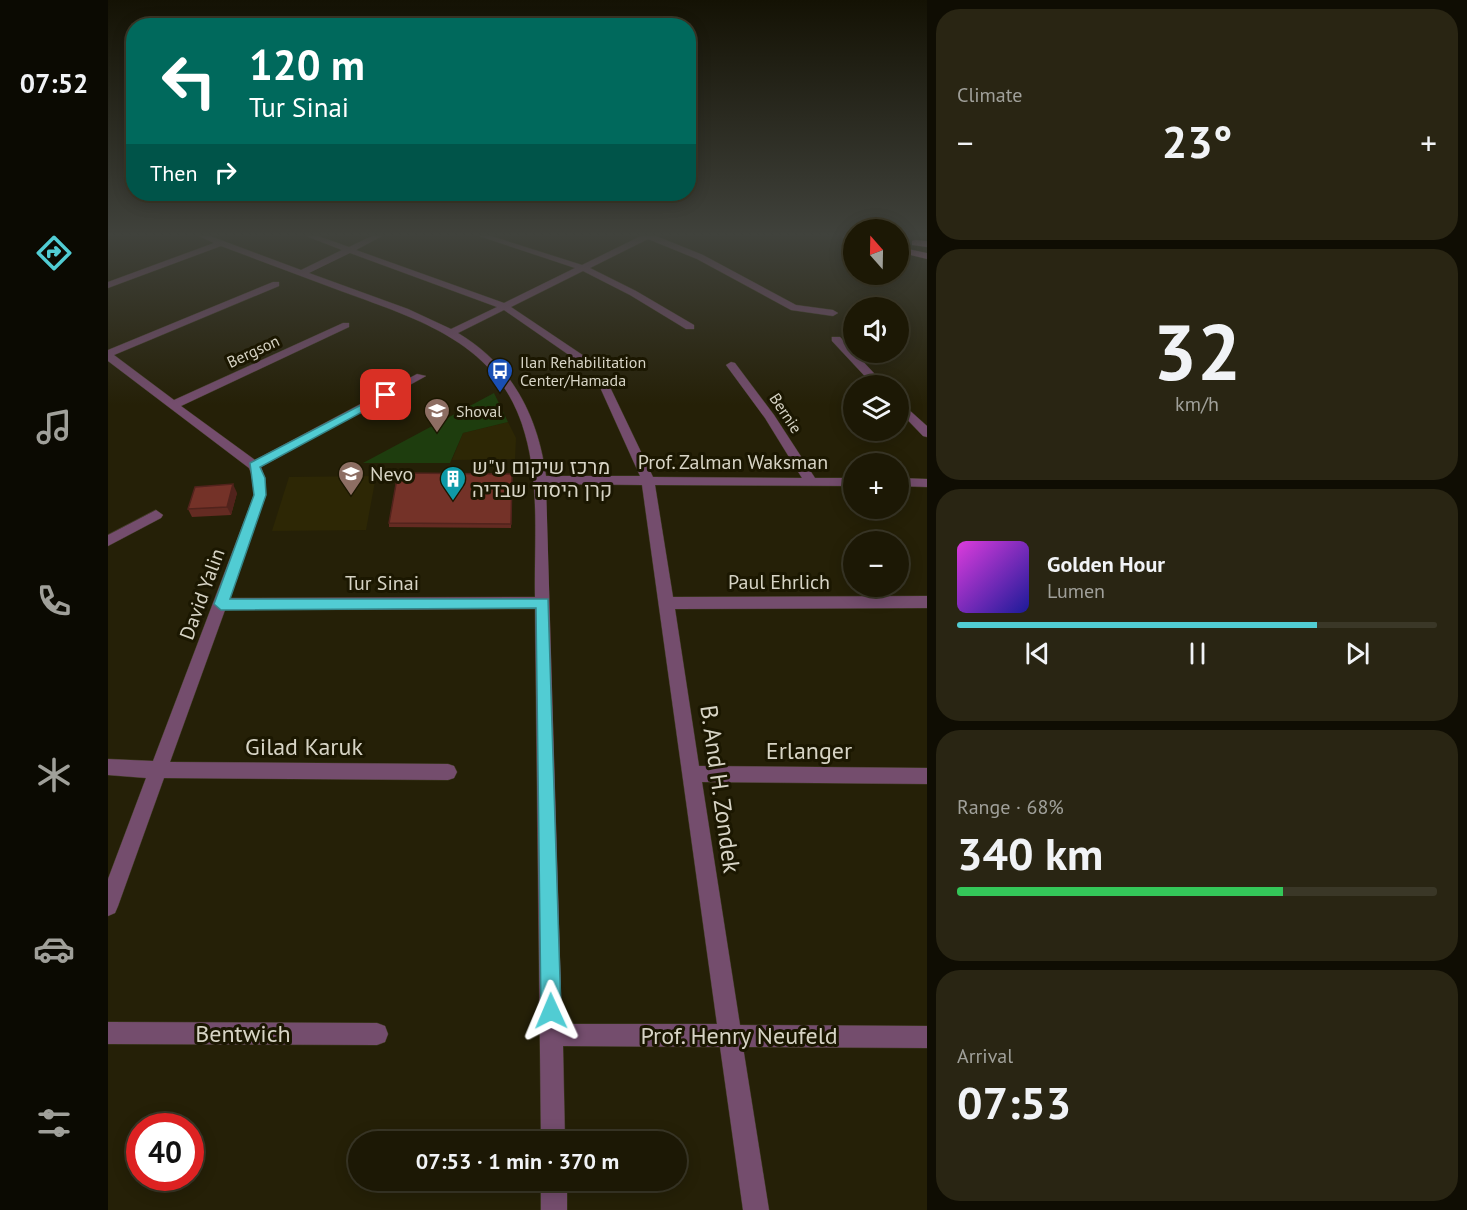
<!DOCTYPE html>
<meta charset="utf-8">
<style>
body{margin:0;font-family:"PT Sans",Heebo,sans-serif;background:#292513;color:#f1f3f6;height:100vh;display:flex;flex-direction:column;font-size:22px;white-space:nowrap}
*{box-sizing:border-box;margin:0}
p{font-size:20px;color:#a0a09a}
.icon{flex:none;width:33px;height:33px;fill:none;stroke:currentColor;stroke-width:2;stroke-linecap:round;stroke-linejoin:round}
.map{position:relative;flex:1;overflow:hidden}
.panel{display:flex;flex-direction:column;gap:9px;padding:9px;background:#0f0d03;width:540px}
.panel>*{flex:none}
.top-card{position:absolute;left:18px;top:18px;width:570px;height:183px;border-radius:24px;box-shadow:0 3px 15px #0003,0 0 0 2px #3a3727;background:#00695c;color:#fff;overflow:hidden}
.needle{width:39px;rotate:340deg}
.buttons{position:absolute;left:735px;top:219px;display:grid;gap:12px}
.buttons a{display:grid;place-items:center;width:66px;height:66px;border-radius:50%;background:#1c1805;box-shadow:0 3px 15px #0003,0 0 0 2px #3a3727;font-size:30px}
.speed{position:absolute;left:18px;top:1113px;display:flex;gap:12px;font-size:30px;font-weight:700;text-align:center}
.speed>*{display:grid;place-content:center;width:78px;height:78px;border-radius:50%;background:#1c1805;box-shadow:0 3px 15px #0003,0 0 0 2px #3a3727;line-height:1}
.speed .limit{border:9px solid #d22;background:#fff;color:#111}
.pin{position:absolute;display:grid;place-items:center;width:51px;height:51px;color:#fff;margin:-26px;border-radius:12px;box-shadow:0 3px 9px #0006}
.me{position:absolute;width:66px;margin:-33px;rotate:359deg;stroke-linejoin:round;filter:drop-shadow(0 0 4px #0008)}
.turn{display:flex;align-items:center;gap:21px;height:126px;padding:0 24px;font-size:27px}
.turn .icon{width:78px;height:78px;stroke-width:2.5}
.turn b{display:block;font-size:42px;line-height:51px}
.then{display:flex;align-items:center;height:57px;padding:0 24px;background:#0003;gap:12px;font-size:22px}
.big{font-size:45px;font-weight:700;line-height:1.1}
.panel .tile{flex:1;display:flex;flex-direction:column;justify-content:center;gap:9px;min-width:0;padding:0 21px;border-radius:24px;background:#292513}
.panel .dial{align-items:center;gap:0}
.dial b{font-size:78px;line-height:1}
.song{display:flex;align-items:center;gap:18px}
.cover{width:72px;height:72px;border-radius:9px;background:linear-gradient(135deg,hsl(300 70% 55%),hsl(240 70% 35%))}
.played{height:6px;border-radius:3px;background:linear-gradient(90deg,#51ccd3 75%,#3a3727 75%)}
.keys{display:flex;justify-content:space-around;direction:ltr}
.heat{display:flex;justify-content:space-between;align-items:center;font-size:33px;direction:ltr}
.charge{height:9px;border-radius:4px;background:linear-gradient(90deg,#34c759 68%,#3a3727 0)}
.trip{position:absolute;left:240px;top:1131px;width:339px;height:60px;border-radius:30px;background:#1c1805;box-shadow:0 3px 15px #0003,0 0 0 2px #3a3727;font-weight:700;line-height:60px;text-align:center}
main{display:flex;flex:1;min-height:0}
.dock{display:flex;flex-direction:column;width:108px;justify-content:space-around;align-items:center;background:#0b0a02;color:#a0a09a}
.dock .icon{width:42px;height:42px}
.dock .selected{color:#51ccd3}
.dock b{font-size:27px;color:#f1f3f6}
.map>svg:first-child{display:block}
</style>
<main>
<nav class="dock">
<b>07:52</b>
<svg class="icon selected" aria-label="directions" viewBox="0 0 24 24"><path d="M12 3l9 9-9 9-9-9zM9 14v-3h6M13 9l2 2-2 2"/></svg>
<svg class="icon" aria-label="music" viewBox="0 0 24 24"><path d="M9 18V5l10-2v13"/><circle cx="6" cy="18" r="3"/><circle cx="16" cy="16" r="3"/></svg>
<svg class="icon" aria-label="phone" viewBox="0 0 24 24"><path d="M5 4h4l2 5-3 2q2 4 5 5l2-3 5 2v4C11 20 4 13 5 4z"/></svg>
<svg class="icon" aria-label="climate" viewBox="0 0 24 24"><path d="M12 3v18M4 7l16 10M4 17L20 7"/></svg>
<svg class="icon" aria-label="car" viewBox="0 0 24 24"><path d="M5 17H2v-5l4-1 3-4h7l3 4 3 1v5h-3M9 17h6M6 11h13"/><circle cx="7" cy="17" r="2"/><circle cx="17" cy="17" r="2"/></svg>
<svg class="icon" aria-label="filters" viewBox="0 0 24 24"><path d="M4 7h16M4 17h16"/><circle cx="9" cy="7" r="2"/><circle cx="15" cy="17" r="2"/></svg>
</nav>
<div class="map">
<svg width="819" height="1210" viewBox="0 0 819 1210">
<rect width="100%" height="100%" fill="#252007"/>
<g fill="#2d2705">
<path d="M 400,422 L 408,438 L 407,459 L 344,460 L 355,433 Z"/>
<path d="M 268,476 L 258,530 L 164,531 L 181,477 Z"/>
</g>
<path fill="#1e3d0e" d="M 386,393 L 400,422 L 355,433 L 342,463 L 255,463 Z"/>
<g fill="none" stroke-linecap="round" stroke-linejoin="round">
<defs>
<g id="minor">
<path d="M 91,236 L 102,236 L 193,270 L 234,250 L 198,236 L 210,236 L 241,247 L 264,236 L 274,236 L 248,250 L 396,303 L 467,268 L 371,236 L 383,236 L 474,265 L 533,236 L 548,236 L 595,255 L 688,305 L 725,310 L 730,313 L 725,316 L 683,310 L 589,259 L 540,239 L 482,268 L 528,291 L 586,325 L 586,329 L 578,329 L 522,295 L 475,271 L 403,307 L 482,360 L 482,364 L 474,364 L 396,310 L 350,333 C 404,365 430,416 438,476 L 532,476 L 491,385 L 496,382 L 501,385 L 545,477 L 694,478 L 657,418 L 618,365 L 623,362 L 627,363 L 666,415 L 707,478 L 746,478 L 746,486 L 547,485 L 565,597 L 819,596 L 819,608 L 567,609 L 591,766 L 819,768 L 819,784 L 594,782 L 632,1025 L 819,1026 L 819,1048 L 635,1047 L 661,1210 L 635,1210 L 612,1047 L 455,1046 L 457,1142 L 433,1142 L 427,609 L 117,610 L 62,762 L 340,764 L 346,766 L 349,772 L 346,778 L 340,780 L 56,778 L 10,906 L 7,913 L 0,916 L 0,879 L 38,778 L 0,775 L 0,759 L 45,761 L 146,495 L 145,478 L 141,468 L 0,361 L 0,350 L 165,282 L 171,282 L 171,286 L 6,355 L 66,400 L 235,323 L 241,323 L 241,327 L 73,406 L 147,460 L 309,374 L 318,376 L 153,467 L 157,478 L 158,495 L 121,598 L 427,597 C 426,544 432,486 417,434 C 392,343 312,320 233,291 C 193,276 153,261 113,246 L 0,288 L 0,282 L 106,243 ZM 242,253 L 389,307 L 343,329 L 300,309 L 201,273 ZM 438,484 L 534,485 L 609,1024 L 454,1024 Z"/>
<path d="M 724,337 L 732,337 L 778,386 L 766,386 L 724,341 Z"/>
<path d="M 790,400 L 819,426 L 819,437 L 815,436 L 790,410 Z"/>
<path d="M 790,478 L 819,479 L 819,487 L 790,486 Z"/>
<path d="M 48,510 L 55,515 L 53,518 L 0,546 L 0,535 Z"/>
<path d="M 0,1022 L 269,1023 L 277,1026 L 280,1034 L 277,1042 L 269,1045 L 0,1044 Z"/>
<rect x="433" y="1180" width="26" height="30"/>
</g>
<g id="major">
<path d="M 734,236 L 746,236 L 746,240 L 735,238 Z"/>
<path d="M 807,240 L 819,241 L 819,247 L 804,245 L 804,241 Z"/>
<path d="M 790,247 L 819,253 L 819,259 L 790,252 Z"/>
</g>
</defs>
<use href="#minor" stroke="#413d25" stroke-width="1"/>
<use href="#major" stroke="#413d25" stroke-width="1"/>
<use href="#minor" fill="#744d6d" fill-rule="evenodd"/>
<use href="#major" fill="#c978ba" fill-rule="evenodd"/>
</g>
<g fill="#642b22">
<path d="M 404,474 L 403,528 L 281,527 L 281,523 Z"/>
<path d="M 129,493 L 123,515 L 84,517 L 80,509 Z"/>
</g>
<path fill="#51231c" d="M 125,484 L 129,493 L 123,515 L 119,507 Z"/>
<g fill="#743228" stroke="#51231c" stroke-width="1.5">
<path d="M 290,473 L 404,474 L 403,524 L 281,523 Z"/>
<path d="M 125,484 L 119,507 L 80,509 L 87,487 Z"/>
</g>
<linearGradient id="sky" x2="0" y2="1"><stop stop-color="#141204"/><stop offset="0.58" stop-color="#40423c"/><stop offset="1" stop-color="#40423c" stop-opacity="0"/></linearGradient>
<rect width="819" height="405" fill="url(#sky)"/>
<path fill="#51ccd3" stroke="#358589" stroke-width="1.5" d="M 278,392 L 283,395 L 282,397 L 152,467 L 157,478 L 158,495 L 122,599 L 440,599 L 453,1011 L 450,1018 L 443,1021 L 436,1018 L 433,1011 L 428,608 L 113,610 L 106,604 L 146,495 L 142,463 Z"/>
<defs>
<symbol id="bus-pin" viewBox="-11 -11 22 30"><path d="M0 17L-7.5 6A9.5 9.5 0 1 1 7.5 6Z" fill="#1a4fb4" stroke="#1b1701"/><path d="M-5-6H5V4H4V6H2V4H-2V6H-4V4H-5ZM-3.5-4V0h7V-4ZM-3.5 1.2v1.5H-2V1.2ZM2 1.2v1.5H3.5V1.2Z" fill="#fff"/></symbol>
<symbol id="school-pin" viewBox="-11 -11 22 30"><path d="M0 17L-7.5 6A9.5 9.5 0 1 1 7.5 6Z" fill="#8d6e63" stroke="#1b1701"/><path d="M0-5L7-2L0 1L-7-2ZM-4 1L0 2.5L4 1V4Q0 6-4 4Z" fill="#fff"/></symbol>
<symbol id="building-pin" viewBox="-11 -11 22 30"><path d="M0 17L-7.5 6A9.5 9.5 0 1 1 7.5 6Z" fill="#0f9aa8" stroke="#1b1701"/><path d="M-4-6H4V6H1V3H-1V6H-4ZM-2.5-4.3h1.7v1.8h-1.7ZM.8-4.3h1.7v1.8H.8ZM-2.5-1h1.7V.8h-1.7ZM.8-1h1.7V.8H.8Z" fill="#fff"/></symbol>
</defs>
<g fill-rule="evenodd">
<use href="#bus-pin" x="377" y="356" width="30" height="40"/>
<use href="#school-pin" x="314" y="396" width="30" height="40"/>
<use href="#school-pin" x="228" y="459" width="30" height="40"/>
<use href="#building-pin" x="330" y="464" width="30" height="40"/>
</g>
<g text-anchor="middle" stroke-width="6" stroke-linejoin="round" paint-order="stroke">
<g font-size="16" fill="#d7d4c5" stroke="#1b1701">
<text transform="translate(145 351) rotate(-25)" y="6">Bergson</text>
<text transform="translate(678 413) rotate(56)" y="6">Bernie</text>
</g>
<g font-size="16" fill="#d7d4c5" stroke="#1b1701" text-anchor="start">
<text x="412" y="368">Ilan Rehabilitation<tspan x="412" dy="18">Center/Hamada</tspan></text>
<text x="348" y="417">Shoval</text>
</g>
<g font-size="20" fill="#d7d4c5" stroke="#1b1701">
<text x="625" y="469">Prof. Zalman Waksman</text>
<text x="671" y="589">Paul Ehrlich</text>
<text x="274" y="590">Tur Sinai</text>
<text transform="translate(94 594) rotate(-70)" y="7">David Yalin</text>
</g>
<g font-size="20" fill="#d7d4c5" stroke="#1b1701" text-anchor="start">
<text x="364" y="474">מרכז שיקום ע"ש<tspan x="364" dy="23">קרן היסוד שבדיה</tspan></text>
<text x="262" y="481">Nevo</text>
</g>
<g font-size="24" fill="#d7d4c5" stroke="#1b1701">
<text x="196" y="755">Gilad Karuk</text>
<text x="701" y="759">Erlanger</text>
<text transform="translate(612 789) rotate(82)" y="8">B. And H. Zondek</text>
<text x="135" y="1042">Bentwich</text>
<text x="631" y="1044">Prof. Henry Neufeld</text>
</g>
</g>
</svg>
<div class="buttons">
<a><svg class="needle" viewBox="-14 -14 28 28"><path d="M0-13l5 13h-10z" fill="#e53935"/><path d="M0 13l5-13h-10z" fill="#a0a09a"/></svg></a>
<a><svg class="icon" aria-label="sound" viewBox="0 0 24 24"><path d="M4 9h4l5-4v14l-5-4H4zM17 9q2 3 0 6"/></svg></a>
<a><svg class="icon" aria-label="layers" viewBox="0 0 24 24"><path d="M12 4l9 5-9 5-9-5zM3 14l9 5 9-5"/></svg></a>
<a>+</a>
<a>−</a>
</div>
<div class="speed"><div class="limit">40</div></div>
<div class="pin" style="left:278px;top:395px;background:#d93025"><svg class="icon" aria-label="arrive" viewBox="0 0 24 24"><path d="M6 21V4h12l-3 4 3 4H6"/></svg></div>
<svg class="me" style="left:443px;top:1011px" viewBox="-20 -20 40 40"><path d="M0-17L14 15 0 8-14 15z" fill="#51ccd3" stroke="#fff" stroke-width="4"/></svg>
<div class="trip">07:53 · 1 min · 370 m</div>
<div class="top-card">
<div class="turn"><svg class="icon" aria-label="left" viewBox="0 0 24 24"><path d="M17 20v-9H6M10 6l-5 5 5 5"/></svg><div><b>120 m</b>Tur Sinai</div></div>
<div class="then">Then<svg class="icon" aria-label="right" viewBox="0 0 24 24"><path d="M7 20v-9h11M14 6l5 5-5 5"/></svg></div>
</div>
</div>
<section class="panel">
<div class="tile"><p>Climate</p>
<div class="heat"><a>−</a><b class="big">23°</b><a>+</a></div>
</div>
<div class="tile dial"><b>32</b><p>km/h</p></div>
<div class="tile">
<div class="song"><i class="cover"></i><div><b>Golden Hour</b><p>Lumen</p></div></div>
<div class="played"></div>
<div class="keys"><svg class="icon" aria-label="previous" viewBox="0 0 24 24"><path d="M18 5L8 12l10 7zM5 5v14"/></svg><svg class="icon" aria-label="pause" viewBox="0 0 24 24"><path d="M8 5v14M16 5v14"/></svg><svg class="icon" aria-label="next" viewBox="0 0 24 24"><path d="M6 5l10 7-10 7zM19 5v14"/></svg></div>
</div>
<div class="tile"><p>Range · 68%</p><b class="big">340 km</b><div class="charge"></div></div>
<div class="tile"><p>Arrival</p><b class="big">07:53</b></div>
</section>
</main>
